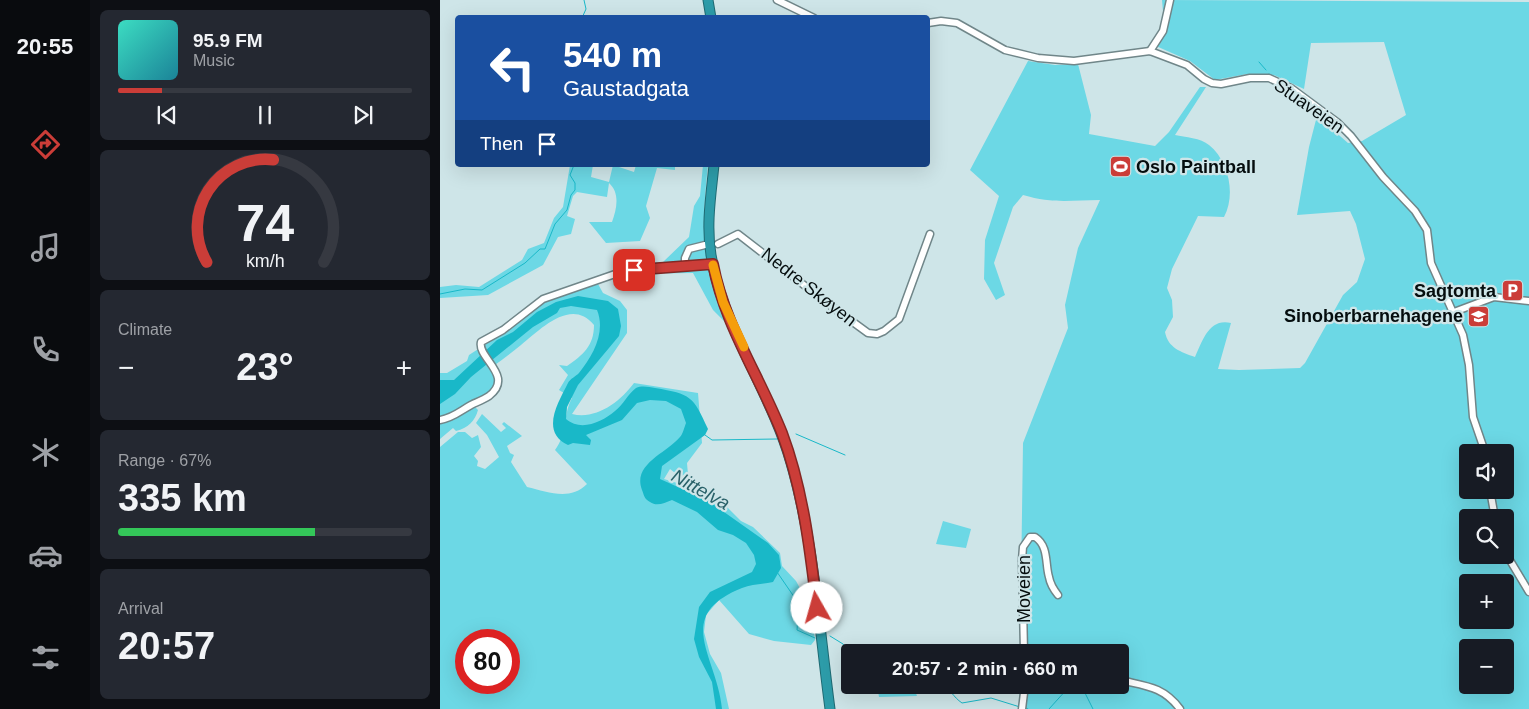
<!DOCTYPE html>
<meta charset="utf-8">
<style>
body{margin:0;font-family:Arial,sans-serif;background:#242831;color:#f1f3f6;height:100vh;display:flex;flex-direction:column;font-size:19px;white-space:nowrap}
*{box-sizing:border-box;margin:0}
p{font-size:16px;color:#9ea1a6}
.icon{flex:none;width:28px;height:28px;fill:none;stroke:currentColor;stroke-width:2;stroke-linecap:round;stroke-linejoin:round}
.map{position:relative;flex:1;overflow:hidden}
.side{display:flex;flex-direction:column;gap:10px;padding:10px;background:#0d0f14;width:350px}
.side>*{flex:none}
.guide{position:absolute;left:15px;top:15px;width:475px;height:152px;border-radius:5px;box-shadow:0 5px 20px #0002;background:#1a4fa0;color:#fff;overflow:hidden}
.tools{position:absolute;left:1019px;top:444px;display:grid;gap:10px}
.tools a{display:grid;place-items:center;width:55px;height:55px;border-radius:5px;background:#171b24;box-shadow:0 5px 20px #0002;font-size:25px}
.speed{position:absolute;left:15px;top:629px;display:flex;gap:10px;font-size:25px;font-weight:700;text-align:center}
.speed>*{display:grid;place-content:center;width:65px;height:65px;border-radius:50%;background:#171b24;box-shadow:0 5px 20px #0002;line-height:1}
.speed .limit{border:8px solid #d22;background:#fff;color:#111}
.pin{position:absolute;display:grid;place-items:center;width:42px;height:42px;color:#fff;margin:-21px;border-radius:10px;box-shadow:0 2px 8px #0006}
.me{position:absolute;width:55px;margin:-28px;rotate:353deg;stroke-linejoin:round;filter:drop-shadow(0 0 4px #0008)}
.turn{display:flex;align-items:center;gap:18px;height:105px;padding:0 25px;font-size:22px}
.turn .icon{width:65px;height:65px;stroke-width:2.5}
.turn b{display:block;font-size:35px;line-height:42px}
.then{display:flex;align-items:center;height:48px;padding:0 25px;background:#0003;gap:10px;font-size:19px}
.big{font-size:38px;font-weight:700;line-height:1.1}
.side .card{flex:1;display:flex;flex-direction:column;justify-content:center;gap:8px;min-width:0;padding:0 18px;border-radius:8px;background:#242831}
.side .dial{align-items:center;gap:0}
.dial svg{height:130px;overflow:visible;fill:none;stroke:#363941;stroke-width:7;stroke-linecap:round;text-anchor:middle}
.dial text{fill:#f1f3f6;stroke:none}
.song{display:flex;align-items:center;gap:15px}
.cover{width:60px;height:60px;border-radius:8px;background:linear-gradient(135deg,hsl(170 70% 55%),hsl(190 70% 35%))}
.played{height:5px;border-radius:2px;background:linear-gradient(90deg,#cb3d38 15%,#363941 15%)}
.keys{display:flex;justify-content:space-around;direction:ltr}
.heat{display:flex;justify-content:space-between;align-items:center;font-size:28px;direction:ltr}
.charge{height:8px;border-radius:4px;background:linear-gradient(90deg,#34c759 67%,#363941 0)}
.trip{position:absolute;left:401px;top:644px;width:288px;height:50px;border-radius:5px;background:#171b24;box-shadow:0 5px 20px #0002;font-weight:700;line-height:50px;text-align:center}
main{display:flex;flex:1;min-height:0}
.tabs{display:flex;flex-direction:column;width:90px;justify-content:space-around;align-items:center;background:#090b0e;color:#9ea1a6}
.tabs .icon{width:35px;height:35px}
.tabs .on{color:#cb3d38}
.tabs b{font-size:22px;color:#f1f3f6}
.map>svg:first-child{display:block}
</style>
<main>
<nav class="tabs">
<b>20:55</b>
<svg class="icon on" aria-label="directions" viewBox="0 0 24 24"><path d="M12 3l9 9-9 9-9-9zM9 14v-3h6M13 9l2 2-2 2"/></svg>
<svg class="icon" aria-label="music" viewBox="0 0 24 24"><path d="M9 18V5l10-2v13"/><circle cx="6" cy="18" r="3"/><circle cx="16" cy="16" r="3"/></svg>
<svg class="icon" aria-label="phone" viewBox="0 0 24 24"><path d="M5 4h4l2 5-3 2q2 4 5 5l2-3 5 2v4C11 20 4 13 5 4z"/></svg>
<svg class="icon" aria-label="climate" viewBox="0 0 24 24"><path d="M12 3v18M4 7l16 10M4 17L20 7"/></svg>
<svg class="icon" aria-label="car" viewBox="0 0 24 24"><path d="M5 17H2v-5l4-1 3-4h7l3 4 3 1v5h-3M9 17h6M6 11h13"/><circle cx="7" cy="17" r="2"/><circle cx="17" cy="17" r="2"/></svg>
<svg class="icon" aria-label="filters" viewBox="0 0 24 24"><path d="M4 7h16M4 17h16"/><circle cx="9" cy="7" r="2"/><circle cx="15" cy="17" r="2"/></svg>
</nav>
<section class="side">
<div class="card">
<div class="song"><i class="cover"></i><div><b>95.9 FM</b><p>Music</p></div></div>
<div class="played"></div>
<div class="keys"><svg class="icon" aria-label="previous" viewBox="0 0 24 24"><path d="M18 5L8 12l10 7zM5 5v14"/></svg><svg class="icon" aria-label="pause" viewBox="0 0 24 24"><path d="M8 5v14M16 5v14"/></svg><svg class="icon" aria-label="next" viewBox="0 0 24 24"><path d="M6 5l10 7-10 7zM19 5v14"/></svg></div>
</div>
<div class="card dial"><svg viewBox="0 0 100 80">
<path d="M14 69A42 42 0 1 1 86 69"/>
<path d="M14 69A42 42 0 0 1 55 6" stroke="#cb3d38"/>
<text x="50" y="56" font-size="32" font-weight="700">74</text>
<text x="50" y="72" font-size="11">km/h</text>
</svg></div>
<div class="card"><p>Climate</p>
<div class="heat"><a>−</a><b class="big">23°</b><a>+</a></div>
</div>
<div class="card"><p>Range · 67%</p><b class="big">335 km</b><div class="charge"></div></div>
<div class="card"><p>Arrival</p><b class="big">20:57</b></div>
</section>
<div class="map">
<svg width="1089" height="709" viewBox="0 0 1089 709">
<rect width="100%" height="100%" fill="#cee5e8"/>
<g fill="#6cd8e5" fill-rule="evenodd">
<path d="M 722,0 L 1089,2 L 1089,709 L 579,709 L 580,685 L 680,685 L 680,652 L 580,652 L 583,443 L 628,328 L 625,305 L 638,248 L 660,200 C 631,200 613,204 583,195 L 573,207 L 554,263 L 565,295 L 556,300 L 544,279 L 545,240 L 559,196 L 530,170 L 588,61 L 615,65 L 638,64 L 651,115 L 649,134 L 715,146 L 729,132 L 760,87 L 766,87 L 735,135 C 745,137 761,138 769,145 C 789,161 796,195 784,217 L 758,216 L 732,269 L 727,288 L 732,300 L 733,317 L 725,332 C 728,348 741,352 755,357 C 763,340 769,318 791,323 L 778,369 L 799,370 L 860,368 L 865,363 L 903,295 L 917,282 L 925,259 L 916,224 L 910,211 L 857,215 L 869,147 L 877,116 L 908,143 L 922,141 L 966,115 L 944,42 L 871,43 L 864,89 L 834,75 L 807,74 L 775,80 L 750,61 L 716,46 L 724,23 ZM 1028,452 L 1065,452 L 1065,490 L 1028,490 ZM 1028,518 L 1065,518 L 1065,555 L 1028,555 ZM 1028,582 L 1065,582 L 1065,620 L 1028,620 ZM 1028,648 L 1065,648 L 1065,685 L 1028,685 Z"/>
<path d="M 130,165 L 153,165 L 151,177 L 169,182 L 173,165 L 194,172 L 196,165 L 235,165 L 235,170 L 217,168 L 206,206 L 210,218 L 200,241 L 166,243 L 149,222 L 172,222 C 177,208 180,193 169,183 L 167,197 L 137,192 L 133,196 L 127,216 L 135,219 L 131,234 L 118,237 L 103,265 L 48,295 L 0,298 L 0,287 L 16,285 L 39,287 L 82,260 L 88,249 L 104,243 L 114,218 L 123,207 Z"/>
<path d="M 263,165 L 268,165 C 264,202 261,237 270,273 C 274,290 281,307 287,324 L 273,310 L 253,273 L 182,274 L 175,265 L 223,262 L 249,237 L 254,206 L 260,196 Z"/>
<path d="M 158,284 L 163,293 L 180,301 L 187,310 L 187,333 L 132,414 C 156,420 180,402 194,383 L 258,393 L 262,443 L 247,463 L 248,475 L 239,476 L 230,469 L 224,479 L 263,491 L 286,506 L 301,521 L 313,527 L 340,553 L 342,566 L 356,581 L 362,592 L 369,591 L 375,640 L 371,645 L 334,641 L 309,634 L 279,600 L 266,615 L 264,632 L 270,654 L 281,673 L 289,709 L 0,709 L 0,447 L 18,432 L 25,432 L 32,438 L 38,435 L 41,447 L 34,456 L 38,461 L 37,466 L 45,469 L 59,457 L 47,435 L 36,423 L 42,414 L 61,432 L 66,428 L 62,424 L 64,422 L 82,436 L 67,446 L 70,453 L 74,455 L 71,462 L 87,487 C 108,492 130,501 147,484 L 115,450 C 127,435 123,414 132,398 L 119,390 L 128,375 L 119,365 L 127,366 C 143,355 154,346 154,325 C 131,297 100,330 81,345 C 71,353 62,360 52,367 L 56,379 C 54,384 53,389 49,393 C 43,398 9,416 0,418 L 0,373 L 7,373 L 27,361 L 29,355 L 63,333 L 96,306 L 111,298 ZM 26,640 L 69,640 L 69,682 L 26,682 Z"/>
<path d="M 34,406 L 38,410 C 35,421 28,428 16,431 L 13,428 L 0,439 L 0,423 Z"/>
<path d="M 503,521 L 531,529 L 526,548 L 496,544 Z"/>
<path d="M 437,685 L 473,685 L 477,696 L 439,697 Z"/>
</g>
<path fill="#19b8c8" d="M 138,296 L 168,301 L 178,309 L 181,326 L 179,336 L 138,385 L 127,407 L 126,419 C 141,432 162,422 175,411 C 183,405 188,394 196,388 C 202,385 209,387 215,388 C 251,394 253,396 268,429 L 265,435 L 222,466 L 220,479 L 267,500 L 328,543 L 339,555 L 341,568 L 333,582 C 323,584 312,584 302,588 C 232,616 277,656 282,709 L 276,709 L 272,682 L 259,657 L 254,639 L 259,607 L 270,592 L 312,572 L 316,564 L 314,555 L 306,543 L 293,535 L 278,530 L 257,512 L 232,500 C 224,503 217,507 210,502 C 204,499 204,495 202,490 C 192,464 227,453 240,437 C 243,434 244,428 246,423 L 241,409 L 226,401 L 210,400 L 197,403 L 182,420 L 146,435 L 151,440 L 150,445 L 133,443 L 128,445 C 100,432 118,403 128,383 C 130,379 136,376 139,373 C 153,356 166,332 157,310 L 131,306 L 120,308 L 117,313 L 93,327 L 31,377 L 15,394 L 0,404 L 0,380 L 14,380 L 57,340 L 73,332 L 97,312 L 116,302 Z"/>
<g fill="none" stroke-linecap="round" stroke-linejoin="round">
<g stroke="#19b8c8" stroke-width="1">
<path d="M 142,18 L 146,9 L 144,0"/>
<path d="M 819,62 L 826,70"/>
<path d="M 829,74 L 843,81"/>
<path d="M 0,294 L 25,289 L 42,290 L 85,263 L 100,249 L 105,249 L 115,224 L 127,210 L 131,195 L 135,190 L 135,183 L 130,175 L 134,165"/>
<path d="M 356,434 L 405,455"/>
<path d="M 265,435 L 272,440 L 337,439"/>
<path d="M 337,572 L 359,604 L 357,630 L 375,638"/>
<path d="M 390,636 L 403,644 L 410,653"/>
<path d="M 501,685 C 511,689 513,697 522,703 L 551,698 L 580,707"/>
<path d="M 586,708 L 588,709"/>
<path d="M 609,709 L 628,688 L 645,693 L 653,709"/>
</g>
<defs>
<g id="minor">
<path d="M 337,0 L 374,18"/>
<path d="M 488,23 L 501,21 L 517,23 L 565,50 L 598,58 L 634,61 L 710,51 L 747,65 L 764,79 L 772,83 L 781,84 L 810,78 L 829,78 L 851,88 L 897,122 L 911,136 L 943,177 L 975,211 L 987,230 L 991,263 L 1023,335 L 1029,365 L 1033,417 L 1045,452"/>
<path d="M 710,51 L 723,31 L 730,0"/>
<path d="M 278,244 L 298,234 L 391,306 L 428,333 L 437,334 L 444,331 L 459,319 L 490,234"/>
<path d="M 245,267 L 245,258 L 249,249 L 265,245"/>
<path d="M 1014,312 L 1054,297 L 1089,301"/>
<path d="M 0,420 C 13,418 20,411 31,405 C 37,402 43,400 49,396 C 75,376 37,358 41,342 L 63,330 L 103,299 L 178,273 L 194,269 L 273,264"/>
<path d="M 1050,490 L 1055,518"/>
<path d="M 1065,552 L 1089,592"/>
<path d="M 584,652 L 582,560 L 583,547 L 590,537 L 595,537 C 609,546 605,564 609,577 C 610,583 614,590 618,595"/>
<path d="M 680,680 C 705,686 723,686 740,709"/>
<path d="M 582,709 L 585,685"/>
</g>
<g id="highway">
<path d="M 268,0 L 271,18"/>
<path d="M 274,165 C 271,195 266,225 271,255 C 283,329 331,392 351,463 C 374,542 379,627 390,709"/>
</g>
</defs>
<use href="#minor" stroke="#708689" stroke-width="9"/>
<use href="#highway" stroke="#1f6a73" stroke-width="11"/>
<use href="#minor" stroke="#fff" stroke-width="6"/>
<use href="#highway" stroke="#2d9ca9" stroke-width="9"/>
</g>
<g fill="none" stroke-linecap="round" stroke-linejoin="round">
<defs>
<path id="route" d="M 194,270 L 273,264 C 284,324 320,377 342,433 C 363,489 370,549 377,608"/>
</defs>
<use href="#route" stroke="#842824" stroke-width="12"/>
<use href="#route" stroke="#cb3d38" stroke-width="9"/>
<path stroke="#f59e0b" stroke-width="9" d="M 273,265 L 283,302 L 304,347"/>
</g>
<defs>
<symbol id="stadium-square" viewBox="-11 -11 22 22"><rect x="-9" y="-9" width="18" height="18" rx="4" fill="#cb3d38" stroke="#cee5e8"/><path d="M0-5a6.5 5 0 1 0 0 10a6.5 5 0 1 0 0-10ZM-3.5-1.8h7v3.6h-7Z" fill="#fff"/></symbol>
<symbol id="parking-square" viewBox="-11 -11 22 22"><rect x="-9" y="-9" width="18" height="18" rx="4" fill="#cb3d38" stroke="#cee5e8"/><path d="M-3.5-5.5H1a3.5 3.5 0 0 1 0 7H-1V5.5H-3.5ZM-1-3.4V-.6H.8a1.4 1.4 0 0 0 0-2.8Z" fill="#fff"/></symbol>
<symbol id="school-square" viewBox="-11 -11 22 22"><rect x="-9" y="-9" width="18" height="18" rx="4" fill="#cb3d38" stroke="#cee5e8"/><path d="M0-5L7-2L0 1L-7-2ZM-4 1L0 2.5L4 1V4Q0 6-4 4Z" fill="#fff"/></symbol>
</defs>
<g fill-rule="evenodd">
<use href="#stadium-square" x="668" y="154" width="25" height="25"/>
<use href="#parking-square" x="1060" y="278" width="25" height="25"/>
<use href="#school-square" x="1026" y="304" width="25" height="25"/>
</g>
<g text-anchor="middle" stroke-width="4.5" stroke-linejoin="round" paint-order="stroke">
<g font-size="18" fill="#050d0e" stroke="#cee5e8">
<text transform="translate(869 106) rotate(35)" y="6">Stuaveien</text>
<text transform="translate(369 287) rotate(38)" y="6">Nedre Skøyen</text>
<text transform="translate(584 589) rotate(-90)" y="6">Moveien</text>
</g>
<g font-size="18" font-weight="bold" fill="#050d0e" stroke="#cee5e8" text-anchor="end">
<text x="696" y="173" text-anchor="start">Oslo Paintball</text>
<text x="1056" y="297">Sagtomta</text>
<text x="1023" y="322">Sinoberbarnehagene</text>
</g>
<g font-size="19" font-style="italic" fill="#296169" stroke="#cee5e8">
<text transform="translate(261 489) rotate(29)" y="7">Nittelva</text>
</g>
</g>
</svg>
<div class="tools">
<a><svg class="icon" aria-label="sound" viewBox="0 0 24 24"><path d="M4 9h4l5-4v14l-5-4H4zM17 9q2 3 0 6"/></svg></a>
<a><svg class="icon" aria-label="search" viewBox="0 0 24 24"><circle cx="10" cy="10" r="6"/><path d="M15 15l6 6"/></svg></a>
<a>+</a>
<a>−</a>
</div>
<div class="speed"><div class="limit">80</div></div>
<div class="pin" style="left:194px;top:270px;background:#d93025"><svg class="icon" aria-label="arrive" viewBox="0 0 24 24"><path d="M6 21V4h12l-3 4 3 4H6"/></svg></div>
<svg class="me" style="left:377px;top:608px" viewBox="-20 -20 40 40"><circle r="19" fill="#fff"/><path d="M0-13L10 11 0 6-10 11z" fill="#cb3d38"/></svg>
<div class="trip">20:57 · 2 min · 660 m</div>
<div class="guide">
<div class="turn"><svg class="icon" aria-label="left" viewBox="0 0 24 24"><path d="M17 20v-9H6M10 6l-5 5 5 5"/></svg><div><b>540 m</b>Gaustadgata</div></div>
<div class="then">Then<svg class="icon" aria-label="arrive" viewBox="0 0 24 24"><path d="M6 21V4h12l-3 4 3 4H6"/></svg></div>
</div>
</div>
</main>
